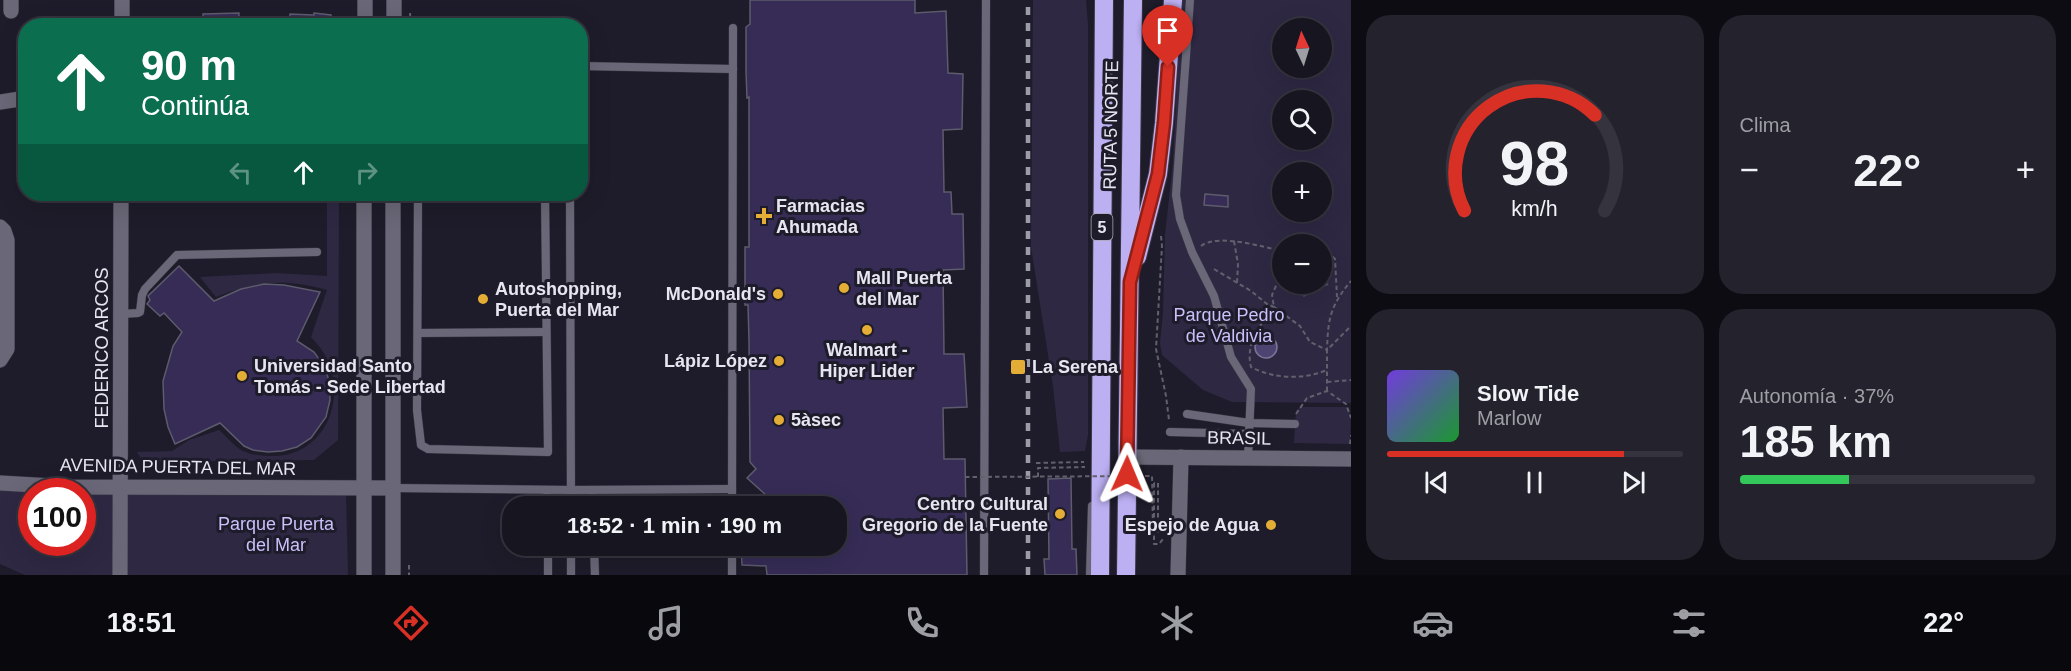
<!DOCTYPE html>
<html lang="es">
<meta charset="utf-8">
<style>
body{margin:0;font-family:Helvetica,sans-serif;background:#23222d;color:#f1f3f6;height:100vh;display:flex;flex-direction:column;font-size:22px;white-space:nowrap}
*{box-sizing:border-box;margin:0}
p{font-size:20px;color:#9e9fa5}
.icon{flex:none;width:33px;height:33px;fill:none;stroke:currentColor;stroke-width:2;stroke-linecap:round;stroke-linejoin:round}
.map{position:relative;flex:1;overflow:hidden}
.drawer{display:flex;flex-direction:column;gap:15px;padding:15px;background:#0c0c12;width:720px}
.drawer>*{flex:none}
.hud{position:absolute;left:18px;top:18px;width:570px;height:183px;border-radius:24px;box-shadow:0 6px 24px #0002,0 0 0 2px #35343e;background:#0b6e4f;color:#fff;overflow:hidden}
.needle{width:39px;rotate:356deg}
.controls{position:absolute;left:1272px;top:18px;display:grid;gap:12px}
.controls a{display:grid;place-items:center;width:60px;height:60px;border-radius:50%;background:#161520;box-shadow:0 6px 24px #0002,0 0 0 2px #35343e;font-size:30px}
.speed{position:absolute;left:18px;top:478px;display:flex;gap:12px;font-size:30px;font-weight:700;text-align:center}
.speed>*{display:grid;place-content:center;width:78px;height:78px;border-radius:50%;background:#161520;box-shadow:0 6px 24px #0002,0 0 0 2px #35343e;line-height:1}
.speed .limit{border:9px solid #d22;background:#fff;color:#111}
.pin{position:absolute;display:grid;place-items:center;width:51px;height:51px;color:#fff;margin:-62px -26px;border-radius:50% 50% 50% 0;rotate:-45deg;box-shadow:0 0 6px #0007}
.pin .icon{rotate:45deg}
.me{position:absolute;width:66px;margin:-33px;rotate:1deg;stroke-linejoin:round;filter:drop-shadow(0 0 4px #0008)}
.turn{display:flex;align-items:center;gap:21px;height:126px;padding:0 24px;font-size:27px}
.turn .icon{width:78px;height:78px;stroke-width:2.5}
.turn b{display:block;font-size:42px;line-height:51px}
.lanes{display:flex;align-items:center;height:57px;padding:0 24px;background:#0003;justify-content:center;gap:30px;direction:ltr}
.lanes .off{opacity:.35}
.big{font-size:45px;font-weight:600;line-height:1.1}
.drawer .tile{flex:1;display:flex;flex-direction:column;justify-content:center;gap:9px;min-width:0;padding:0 21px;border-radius:24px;background:#23222d}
.drawer .dial{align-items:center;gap:0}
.dial svg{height:156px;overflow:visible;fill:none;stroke:#35343e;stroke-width:7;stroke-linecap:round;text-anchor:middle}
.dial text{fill:#f1f3f6;stroke:none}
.song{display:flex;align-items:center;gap:18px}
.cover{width:72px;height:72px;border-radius:9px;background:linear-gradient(135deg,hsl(260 70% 55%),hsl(130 70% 35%))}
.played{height:6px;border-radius:3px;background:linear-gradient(90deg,#d93025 80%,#35343e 80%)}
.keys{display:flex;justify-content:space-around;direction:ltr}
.heat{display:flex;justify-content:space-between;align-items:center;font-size:33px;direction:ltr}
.charge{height:9px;border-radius:4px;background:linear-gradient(90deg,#34c759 37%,#35343e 0)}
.drawer .tiles{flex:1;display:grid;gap:15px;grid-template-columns:repeat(2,1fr)}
.trip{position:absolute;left:502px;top:496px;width:345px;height:60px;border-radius:24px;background:#161520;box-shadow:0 6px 24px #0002,0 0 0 2px #35343e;font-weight:600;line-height:60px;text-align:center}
.tab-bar{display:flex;height:96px;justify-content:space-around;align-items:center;background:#09080d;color:#9e9fa5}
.tab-bar .icon{width:42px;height:42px}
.tab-bar .on{color:#d93025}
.tab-bar b{font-size:27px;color:#f1f3f6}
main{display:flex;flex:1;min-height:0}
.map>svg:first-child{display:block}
</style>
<main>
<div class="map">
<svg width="1351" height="575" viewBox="0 0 1351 575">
<rect width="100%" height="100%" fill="#1e1c2a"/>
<g fill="#2e2843" fill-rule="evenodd">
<path d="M 1033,0 L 1086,0 L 1088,25 L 1088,435 L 1085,451 L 1060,452 L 1053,386 L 1031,247 Z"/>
<path d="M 1181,0 L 1351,0 L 1351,403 L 1232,402 L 1203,390 L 1162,355 L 1160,343 L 1163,313 L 1165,235 L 1173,162 ZM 1282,28 L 1322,28 L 1322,68 L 1282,68 ZM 1282,100 L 1322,100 L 1322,140 L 1282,140 ZM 1282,172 L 1322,172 L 1322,212 L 1282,212 ZM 1282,244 L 1322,244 L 1322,284 L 1282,284 Z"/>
<path d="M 327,194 L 339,194 L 338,440 L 314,460 L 143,462 L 137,452 L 172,451 L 189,440 L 219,430 C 226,436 235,447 243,451 C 254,456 265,456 275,456 C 318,455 342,412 332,373 C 329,358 321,348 311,337 L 327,290 C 284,278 257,281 216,297 L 200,277 L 276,273 L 327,276 Z"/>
<path d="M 1300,407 L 1348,407 L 1351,418 L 1350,444 L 1294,443 L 1296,411 Z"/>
<path d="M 0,490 L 32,492 L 32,543 L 82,543 L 83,494 L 346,493 L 348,575 L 25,575 L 0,564 Z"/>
</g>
<circle fill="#4e4471" stroke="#7c7597" stroke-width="1.5" cx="1266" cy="347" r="11"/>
<g fill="#362c56" stroke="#5d5b6c" stroke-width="1.5">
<path d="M 750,0 L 915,0 L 915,13 L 946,11 L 948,73 L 963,74 L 962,129 L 943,130 L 944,192 L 951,192 L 952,214 L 963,214 L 964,269 L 943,270 L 944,354 L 964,354 L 967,407 L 943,408 L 944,459 L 965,459 L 967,575 L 767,575 L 766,566 L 742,565 L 741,546 L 837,546 L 837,507 L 767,507 L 767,496 L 747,478 L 756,469 L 750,462 L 749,340 L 748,305 L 745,305 L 745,247 L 749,247 L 749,97 L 747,98 L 746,71 L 746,27 L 750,24 Z"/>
<path d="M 239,13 L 239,26 L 203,26 L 203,14 Z"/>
<path d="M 314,13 L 331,15 L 331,26 L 289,26 L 290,14 L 314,15 Z"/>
<path d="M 1205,194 L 1228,196 L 1228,207 L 1204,205 Z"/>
<path d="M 179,266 L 214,301 L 241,289 L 264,284 L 284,285 L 320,292 L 297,341 L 314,352 L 325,367 L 329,381 L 330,400 L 326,417 L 311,438 L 297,447 L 282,451 L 268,452 L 253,450 L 244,446 L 220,423 L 175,444 L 168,427 L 164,409 L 163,381 L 173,346 L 182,332 L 164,313 L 160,316 L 147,304 L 150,300 L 148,296 Z"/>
<path d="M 1280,284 L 1328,284 L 1304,296 Z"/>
<path d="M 1071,478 L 1072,549 L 1076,549 L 1077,575 L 1045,575 L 1044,559 L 1049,559 L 1048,479 Z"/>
</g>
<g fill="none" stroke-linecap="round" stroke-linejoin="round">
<defs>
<g id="service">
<path d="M 1190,0 L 1176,195 L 1180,219 L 1192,252 L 1214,296 L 1231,357 L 1251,389 L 1248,458"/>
<path d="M 580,66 L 733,69"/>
<path d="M 418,194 L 417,410 L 421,445 L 428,449 L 548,452 L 545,194"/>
<path d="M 570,194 L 571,507"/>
<path d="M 121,314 L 138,313 L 140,312 L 142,295 L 145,289 L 177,255 L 317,252"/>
<path d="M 418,333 L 546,332"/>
<path d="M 1187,414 L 1249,423 L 1295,424"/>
<path d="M 1170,432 L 1249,434"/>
<path d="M 392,488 L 571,490 L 732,489"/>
<path d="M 547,490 L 548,507"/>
<path d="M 591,490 L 592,507"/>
<path d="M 732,507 L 733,28"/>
<path d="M 548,546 L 548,575"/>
<path d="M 571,546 L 571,575"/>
<path d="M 594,546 L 595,575"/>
<path d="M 732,575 L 732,546"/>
<path d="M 984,575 L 986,0"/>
<path d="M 1090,575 L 1092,506"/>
</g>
<g id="minor">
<path d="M 11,0 L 11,11"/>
<path d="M 122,26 L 122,0"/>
<path d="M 0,102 L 26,98"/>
<path d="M 0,227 L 4,231 L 7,240 L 7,349 L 0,360"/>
<path d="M 120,575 L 121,194"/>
<path d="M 1178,575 L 1181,457"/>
</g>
<g id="tertiary">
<path d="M 365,0 L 365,26"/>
<path d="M 394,26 L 394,0"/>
<path d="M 1127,457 L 1351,459"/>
<path d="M 0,483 L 70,487 L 392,488"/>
<path d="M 364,575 L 364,194"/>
<path d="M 393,575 L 393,194"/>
</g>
<g id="motorway">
<path d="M 1137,257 L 1158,174 L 1164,123 L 1173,0"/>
<path d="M 1100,575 L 1104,0"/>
<path d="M 1126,575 L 1133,0"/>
</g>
</defs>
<use href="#service" stroke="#393743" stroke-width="9"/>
<use href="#minor" stroke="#393743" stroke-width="16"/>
<use href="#tertiary" stroke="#393743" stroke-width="16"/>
<use href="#motorway" stroke="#393743" stroke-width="20"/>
<g stroke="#62606d" stroke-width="2" stroke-dasharray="4.5 3" stroke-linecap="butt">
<path d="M 410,13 L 411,26"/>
<path d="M 1161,236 L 1162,246 L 1156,349 L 1166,396 L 1169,420"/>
<path d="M 1234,241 L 1238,264 L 1237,283"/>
<path d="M 1304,244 L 1309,244"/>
<path d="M 1201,246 C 1218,233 1263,247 1282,251"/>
<path d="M 1322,246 L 1335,259 L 1337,297"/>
<path d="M 1214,269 L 1251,291 L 1267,304 L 1274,307 C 1260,324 1245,344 1251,367 C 1274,379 1303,380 1327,370"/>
<path d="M 1282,272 L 1272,295 L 1274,307 L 1300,326 L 1310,342 L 1327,350 C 1328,319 1330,306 1351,281"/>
<path d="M 1327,382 L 1351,380"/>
<path d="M 1327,391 L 1327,350 L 1351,326"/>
<path d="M 1296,414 L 1307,398 L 1327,391 L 1346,404 L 1351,418"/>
<path d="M 1350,444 L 1351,435"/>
<path d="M 1036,463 L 1084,462"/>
<path d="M 1038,477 L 1038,468 L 1085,467"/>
<path d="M 1154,483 L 1154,544 L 1159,544 L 1163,539"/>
<path d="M 409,565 L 409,575"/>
</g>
<use href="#service" stroke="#6a6778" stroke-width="8"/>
<use href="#minor" stroke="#6a6778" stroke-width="15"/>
<use href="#tertiary" stroke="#6a6778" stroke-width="15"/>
<use href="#motorway" stroke="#bcaff2" stroke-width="18"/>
<path stroke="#9d9ba7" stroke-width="4.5" stroke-dasharray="8 8" stroke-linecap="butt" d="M 1028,575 L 1028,0"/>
<path stroke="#62606d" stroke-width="2" stroke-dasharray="4.5 3" stroke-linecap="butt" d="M 965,477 L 1152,476 L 1153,532 L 1158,532 L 1158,483 L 1154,483"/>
</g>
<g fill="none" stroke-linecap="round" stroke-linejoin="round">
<defs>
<path id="route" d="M 1127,474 L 1130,282 L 1158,174 L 1164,123 L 1168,67"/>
</defs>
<use href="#route" stroke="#8d1f18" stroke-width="15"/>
<use href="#route" stroke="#d93025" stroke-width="10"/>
</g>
<g fill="#e4ad35" stroke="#1e1c2a" stroke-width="2">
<path d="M761 207h6v6h6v6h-6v6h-6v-6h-6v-6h6z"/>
<circle cx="844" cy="288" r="6"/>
<circle cx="778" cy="294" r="6"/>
<circle cx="483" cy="299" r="6"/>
<circle cx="867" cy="330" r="6"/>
<circle cx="779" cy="361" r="6"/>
<rect x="1010" y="359" width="16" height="16" rx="3"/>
<circle cx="242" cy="376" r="6"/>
<circle cx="779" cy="420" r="6"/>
<circle cx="1060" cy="514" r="6"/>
<circle cx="1271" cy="525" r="6"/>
</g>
<g text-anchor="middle" stroke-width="6" stroke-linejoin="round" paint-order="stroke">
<rect fill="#1e1c2a" stroke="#aba9b5" stroke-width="1.5" x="1091.5" y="214" width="21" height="26" rx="4.5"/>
<g font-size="16" font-weight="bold" fill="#e7e6f0">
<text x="1102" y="233">5</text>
</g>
<g font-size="18" fill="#e7e6f0" stroke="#1e1c2a">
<text transform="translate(1111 125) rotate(-89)" y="6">RUTA 5 NORTE</text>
<text transform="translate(102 348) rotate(-90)" y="6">FEDERICO ARCOS</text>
<text transform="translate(1239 438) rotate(1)" y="6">BRASIL</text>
<text transform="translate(178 467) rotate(1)" y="6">AVENIDA PUERTA DEL MAR</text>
</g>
<g font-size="18" font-weight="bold" fill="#e7e6f0" stroke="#1e1c2a" text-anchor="start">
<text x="776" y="212">Farmacias<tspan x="776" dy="21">Ahumada</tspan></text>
<text x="856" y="284">Mall Puerta<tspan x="856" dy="21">del Mar</tspan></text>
<text x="495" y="295">Autoshopping,<tspan x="495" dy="21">Puerta del Mar</tspan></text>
<text x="766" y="300" text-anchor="end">McDonald's</text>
<text x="867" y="356" text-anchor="middle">Walmart -<tspan x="867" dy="21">Hiper Lider</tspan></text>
<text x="767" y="367" text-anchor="end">Lápiz López</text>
<text x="254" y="372">Universidad Santo<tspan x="254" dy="21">Tomás - Sede Libertad</tspan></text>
<text x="1032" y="373">La Serena</text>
<text x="791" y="426">5àsec</text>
<text x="1048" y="510" text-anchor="end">Centro Cultural<tspan x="1048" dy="21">Gregorio de la Fuente</tspan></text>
<text x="1259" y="531" text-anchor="end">Espejo de Agua</text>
</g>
<g font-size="18" fill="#cac0fb" stroke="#1e1c2a">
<text x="1229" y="321">Parque Pedro<tspan x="1229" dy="21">de Valdivia</tspan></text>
<text x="276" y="530">Parque Puerta<tspan x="276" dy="21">del Mar</tspan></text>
</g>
</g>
</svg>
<div class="controls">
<a><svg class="needle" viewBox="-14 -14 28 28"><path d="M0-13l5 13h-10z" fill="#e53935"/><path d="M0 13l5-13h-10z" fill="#9e9fa5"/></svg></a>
<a><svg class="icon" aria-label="search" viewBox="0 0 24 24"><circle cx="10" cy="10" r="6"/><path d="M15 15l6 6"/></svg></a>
<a>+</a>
<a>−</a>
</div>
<div class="speed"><div class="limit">100</div></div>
<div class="pin" style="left:1168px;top:67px;background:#d93025"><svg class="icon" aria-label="arrive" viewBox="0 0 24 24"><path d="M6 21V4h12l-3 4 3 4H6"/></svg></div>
<svg class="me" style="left:1127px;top:474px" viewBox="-20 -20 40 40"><path d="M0-17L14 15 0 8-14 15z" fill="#d93025" stroke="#fff" stroke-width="4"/></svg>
<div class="trip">18:52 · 1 min · 190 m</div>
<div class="hud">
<div class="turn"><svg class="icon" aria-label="ahead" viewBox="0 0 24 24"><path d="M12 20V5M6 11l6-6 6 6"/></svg><div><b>90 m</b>Continúa</div></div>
<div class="lanes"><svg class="icon off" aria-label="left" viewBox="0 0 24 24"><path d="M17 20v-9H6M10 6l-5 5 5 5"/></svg><svg class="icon" aria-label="ahead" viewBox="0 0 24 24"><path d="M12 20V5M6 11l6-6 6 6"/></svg><svg class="icon off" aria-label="right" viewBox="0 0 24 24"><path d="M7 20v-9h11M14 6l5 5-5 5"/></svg></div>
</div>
</div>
<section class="drawer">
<div class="tiles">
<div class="tile dial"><svg viewBox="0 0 100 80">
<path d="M14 69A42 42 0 1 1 86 69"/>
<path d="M14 69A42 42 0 0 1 81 20" stroke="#d93025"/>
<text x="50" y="56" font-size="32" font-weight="700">98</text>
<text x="50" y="72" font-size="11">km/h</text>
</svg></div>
<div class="tile"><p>Clima</p>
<div class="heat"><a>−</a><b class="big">22°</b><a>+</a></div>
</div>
<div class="tile">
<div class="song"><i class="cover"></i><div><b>Slow Tide</b><p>Marlow</p></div></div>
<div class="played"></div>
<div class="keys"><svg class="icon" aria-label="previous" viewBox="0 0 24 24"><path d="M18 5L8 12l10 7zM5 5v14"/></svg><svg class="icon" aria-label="pause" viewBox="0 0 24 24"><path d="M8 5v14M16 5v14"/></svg><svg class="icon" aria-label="next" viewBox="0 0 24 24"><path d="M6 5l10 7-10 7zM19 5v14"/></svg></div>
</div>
<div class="tile"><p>Autonomía · 37%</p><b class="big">185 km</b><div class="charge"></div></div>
</div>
</section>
</main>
<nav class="tab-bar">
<b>18:51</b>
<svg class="icon on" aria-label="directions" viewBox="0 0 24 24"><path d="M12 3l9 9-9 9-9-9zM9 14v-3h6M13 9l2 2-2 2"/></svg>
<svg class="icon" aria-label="music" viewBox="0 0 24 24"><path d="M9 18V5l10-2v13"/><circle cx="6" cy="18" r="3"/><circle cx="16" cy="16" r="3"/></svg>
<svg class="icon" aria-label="phone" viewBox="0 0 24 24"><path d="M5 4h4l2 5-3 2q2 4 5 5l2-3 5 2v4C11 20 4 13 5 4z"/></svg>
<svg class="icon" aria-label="climate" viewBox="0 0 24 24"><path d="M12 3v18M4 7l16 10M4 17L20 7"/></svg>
<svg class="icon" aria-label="car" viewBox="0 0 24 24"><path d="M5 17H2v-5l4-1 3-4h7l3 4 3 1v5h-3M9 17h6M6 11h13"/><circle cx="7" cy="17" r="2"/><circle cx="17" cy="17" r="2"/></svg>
<svg class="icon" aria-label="filters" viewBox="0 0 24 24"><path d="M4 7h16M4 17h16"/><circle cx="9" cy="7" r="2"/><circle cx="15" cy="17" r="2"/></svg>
<b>22°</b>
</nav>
